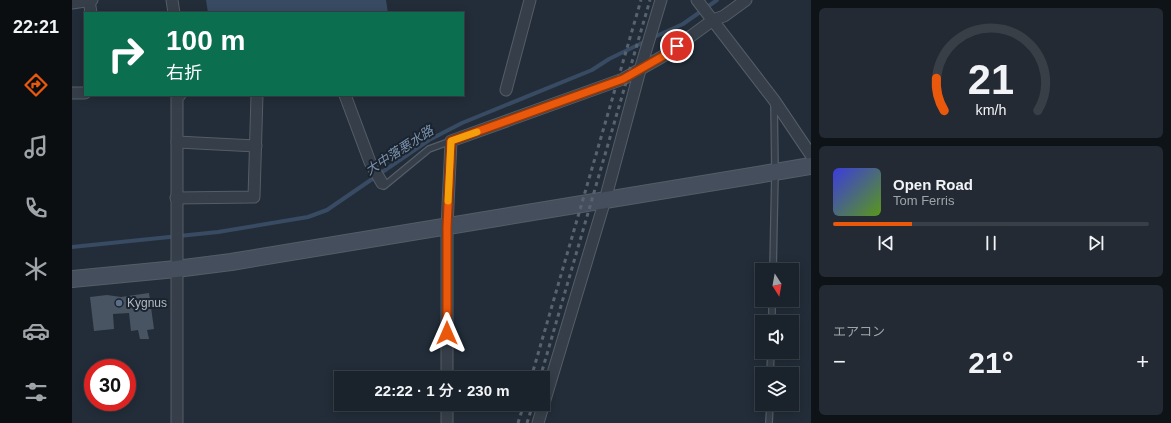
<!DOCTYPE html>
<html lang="ja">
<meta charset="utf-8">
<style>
body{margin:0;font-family:Helvetica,"Noto Sans JP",sans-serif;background:#232a33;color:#f1f3f6;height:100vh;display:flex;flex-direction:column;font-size:15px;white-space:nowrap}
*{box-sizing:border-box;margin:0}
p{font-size:13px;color:#9fa4a9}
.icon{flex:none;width:22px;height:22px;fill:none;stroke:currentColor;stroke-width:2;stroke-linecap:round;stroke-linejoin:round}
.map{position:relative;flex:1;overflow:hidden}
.drawer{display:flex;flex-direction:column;gap:8px;padding:8px;background:#0e1318;width:360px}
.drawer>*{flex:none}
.hud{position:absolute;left:12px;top:12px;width:380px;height:84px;border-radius:0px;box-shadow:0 2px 10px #0003,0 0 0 1px #383f47;background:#0b6e4f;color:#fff;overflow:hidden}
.needle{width:26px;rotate:169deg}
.fabs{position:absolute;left:683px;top:263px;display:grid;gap:8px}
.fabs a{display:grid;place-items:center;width:44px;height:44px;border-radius:0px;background:#1a222b;box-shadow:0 2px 10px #0003,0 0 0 1px #383f47;font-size:20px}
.speed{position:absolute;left:12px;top:359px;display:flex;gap:8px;font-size:20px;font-weight:700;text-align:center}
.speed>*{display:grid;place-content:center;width:52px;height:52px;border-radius:50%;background:#1a222b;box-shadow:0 2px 10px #0003,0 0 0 1px #383f47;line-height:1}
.speed .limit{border:6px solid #d22;background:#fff;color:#111}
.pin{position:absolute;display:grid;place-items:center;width:34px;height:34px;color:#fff;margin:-17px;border:2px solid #fff;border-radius:50%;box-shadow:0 1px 4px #0007}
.me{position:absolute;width:44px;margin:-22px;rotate:0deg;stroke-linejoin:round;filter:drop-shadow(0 0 3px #0008)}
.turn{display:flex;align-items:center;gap:14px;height:84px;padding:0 16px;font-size:18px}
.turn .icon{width:52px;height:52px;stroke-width:2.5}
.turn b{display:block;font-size:28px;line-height:34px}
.big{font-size:30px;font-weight:600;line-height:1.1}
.drawer .widget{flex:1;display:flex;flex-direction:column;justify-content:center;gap:6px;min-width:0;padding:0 14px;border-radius:6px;background:#232a33}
.drawer .dial{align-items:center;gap:0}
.dial svg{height:104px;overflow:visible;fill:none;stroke:#383f47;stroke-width:7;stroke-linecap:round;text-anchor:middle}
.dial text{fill:#f1f3f6;stroke:none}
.song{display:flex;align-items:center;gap:12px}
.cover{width:48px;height:48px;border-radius:6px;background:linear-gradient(135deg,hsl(240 70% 55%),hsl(90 70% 35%))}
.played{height:4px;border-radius:2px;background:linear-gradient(90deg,#ea580c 25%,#383f47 25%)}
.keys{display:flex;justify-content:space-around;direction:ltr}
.heat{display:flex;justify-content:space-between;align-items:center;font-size:22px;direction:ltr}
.trip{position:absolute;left:262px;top:371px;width:216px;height:40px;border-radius:0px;background:#1a222b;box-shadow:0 2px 10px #0003,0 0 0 1px #383f47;font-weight:600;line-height:40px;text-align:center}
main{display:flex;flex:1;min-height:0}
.dock{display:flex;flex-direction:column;width:72px;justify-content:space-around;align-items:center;background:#0a0e11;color:#9fa4a9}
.dock .icon{width:28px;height:28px}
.dock .active{color:#ea580c}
.dock b{font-size:18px;color:#f1f3f6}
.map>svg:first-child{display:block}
</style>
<main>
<nav class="dock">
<b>22:21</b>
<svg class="icon active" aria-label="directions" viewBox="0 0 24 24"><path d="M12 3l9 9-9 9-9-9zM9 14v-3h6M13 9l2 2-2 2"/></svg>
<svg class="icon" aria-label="music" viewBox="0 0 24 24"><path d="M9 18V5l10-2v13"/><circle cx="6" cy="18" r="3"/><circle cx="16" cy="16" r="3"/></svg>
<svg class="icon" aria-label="phone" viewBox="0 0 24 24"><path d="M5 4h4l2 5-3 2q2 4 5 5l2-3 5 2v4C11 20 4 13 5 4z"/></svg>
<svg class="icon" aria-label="climate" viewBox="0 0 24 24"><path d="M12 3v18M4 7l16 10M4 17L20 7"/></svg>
<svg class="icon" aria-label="car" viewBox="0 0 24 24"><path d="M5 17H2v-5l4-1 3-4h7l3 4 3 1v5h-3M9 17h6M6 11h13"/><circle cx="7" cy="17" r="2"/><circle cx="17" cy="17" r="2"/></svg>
<svg class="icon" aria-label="filters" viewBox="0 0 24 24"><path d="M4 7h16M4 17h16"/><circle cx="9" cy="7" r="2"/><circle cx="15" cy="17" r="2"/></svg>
</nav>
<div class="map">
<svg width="739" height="423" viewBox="0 0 739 423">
<rect width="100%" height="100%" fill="#222d39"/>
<path fill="#384b62" d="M 134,0 L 314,0 L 316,13 L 136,13 Z"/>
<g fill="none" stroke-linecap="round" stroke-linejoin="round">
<g stroke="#384b62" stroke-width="4">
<path d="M 580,38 L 611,24 L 645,0"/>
<path d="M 0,247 L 146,232 L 236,217 L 255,210 L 357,140 L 390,123 L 520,70 L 537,59 L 574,41"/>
</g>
</g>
<path fill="#495463" d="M 77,293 L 82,329 L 75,330 L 77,339 L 68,339 L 66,330 L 59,331 L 57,313 L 41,314 L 42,329 L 22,331 L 18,297 L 35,295 L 49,297 Z"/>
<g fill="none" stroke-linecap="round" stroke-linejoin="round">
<defs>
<g id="lane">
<path d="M 311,185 L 312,186 L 357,149 L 379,141"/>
<path d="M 701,270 L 703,172 L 702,102"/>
<path d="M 700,322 L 700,300"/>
<path d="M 698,374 L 699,352"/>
<path d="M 697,423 L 698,404"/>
</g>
<g id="street">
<path d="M 17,0 L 19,13"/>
<path d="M 100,0 L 102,13"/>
<path d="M 625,0 L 702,100 L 739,155"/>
<path d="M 0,3 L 20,0"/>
<path d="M 434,90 L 458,0"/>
<path d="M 0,93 L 13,93"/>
<path d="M 273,95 L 298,162 L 310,183"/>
<path d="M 105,142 L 184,146"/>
<path d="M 104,198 L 182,197 L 185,95"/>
<path d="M 375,378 L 375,227 L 379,141 L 551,79 L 593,55 L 641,20 L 652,16 L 674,0"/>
<path d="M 375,404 L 375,423"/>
<path d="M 105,423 L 105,95 L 108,95"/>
<path d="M 466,423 L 533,200 L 568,70 L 589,0"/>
</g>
<path id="secondary" d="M 0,279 L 104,269 L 159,262 L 739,166"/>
</defs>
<use href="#lane" stroke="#545d67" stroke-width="8"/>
<use href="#street" stroke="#545d67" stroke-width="13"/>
<use href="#secondary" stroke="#545d67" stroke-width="18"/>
<use href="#lane" stroke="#363f49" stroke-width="5.5"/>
<use href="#street" stroke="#363f49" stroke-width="11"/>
<use href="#secondary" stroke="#444e5c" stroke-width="16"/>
<g stroke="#586370" stroke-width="3" stroke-dasharray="4 4" stroke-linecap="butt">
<path d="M 459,378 L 569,0"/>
<path d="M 468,378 L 578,0"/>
<path d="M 446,423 L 452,404"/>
<path d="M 455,423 L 461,404"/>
</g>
</g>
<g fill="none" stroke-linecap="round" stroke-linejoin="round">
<defs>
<path id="route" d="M 375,333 L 375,227 L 379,141 L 551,79 L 593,55 L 605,46"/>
</defs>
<use href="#route" stroke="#983908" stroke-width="10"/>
<use href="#route" stroke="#ea580c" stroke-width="7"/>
<path stroke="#f59e0b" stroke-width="7" d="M 376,201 L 379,141 L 405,132"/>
</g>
<circle fill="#5c6f8a" stroke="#1b242e" stroke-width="1.5" cx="47" cy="303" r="4"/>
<g text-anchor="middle" stroke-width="4" stroke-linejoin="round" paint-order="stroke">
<g font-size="12" fill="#b1bac5" stroke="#1b242e" text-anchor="start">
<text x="55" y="307">Kygnus</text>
</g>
<g font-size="13" font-style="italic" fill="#7a91ac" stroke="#1b242e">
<text transform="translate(327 150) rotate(-33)" y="5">大中落悪水路</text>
</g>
</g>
</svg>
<div class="fabs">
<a><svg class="needle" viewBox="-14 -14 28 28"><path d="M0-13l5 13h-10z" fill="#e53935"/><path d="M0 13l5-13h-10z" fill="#9fa4a9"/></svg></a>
<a><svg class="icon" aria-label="sound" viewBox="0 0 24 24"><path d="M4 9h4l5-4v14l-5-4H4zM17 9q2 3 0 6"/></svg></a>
<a><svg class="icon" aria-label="layers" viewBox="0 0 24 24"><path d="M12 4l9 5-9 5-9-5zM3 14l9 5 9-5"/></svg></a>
</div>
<div class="speed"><div class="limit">30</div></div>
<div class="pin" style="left:605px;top:46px;background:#d93025"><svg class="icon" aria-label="arrive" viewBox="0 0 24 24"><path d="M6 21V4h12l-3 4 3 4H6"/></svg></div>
<svg class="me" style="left:375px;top:333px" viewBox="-20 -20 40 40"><path d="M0-17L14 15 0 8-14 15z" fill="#ea580c" stroke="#fff" stroke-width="4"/></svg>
<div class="trip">22:22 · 1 分 · 230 m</div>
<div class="hud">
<div class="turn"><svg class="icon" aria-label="right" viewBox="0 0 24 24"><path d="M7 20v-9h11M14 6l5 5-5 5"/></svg><div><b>100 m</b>右折</div></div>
</div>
</div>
<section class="drawer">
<div class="widget dial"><svg viewBox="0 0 100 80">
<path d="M14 69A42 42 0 1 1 86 69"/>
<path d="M14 69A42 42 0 0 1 8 44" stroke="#ea580c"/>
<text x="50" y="56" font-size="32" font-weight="700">21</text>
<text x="50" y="72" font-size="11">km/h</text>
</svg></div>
<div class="widget">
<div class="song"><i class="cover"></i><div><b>Open Road</b><p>Tom Ferris</p></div></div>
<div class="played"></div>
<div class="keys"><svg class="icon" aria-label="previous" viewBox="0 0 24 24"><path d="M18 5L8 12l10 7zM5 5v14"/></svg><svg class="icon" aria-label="pause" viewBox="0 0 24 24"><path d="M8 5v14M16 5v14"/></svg><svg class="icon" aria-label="next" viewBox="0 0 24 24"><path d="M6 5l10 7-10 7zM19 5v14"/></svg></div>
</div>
<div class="widget"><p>エアコン</p>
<div class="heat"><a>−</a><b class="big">21°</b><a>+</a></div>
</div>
</section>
</main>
